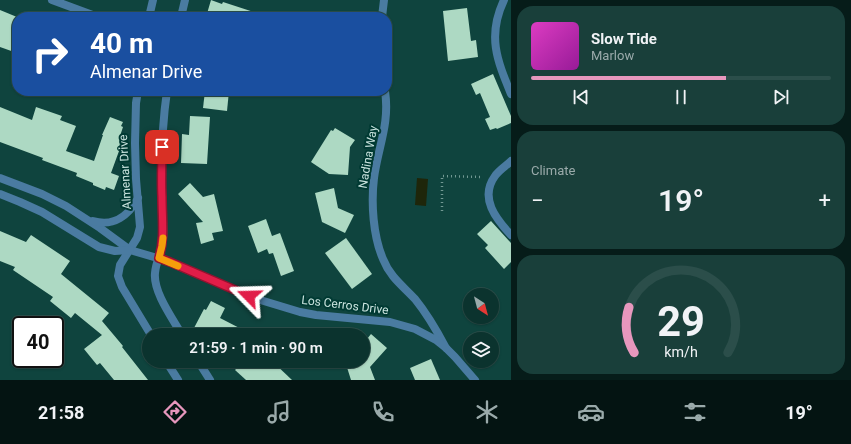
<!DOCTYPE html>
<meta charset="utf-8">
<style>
body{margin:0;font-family:Roboto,sans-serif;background:#193f3a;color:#f1f3f6;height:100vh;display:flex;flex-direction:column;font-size:15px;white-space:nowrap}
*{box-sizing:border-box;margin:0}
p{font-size:13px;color:#9aaaaa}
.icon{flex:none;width:22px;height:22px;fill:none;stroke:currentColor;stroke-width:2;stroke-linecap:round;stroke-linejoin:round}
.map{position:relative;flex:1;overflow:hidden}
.drawer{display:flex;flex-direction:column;gap:6px;padding:6px;background:#061c19;width:340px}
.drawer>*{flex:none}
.guide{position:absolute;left:12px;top:12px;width:380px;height:84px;border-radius:16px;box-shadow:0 1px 3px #0004,0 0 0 1px #2b4e4a;background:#1a4fa0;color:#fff;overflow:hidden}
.needle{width:26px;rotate:144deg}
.buttons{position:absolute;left:463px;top:288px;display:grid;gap:8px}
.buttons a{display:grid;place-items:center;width:36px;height:36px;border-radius:50%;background:#0b332e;box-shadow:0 1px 3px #0004,0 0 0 1px #2b4e4a;font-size:20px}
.speed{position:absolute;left:12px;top:316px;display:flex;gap:8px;font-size:20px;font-weight:700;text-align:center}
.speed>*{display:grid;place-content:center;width:52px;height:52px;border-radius:50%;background:#0b332e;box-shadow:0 1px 3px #0004,0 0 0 1px #2b4e4a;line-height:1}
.speed .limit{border:2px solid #111;border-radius:6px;background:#fff;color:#111}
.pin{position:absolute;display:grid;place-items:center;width:34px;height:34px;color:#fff;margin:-17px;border-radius:8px;box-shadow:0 2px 6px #0006}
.me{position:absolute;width:44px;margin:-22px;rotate:292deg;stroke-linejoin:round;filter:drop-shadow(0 0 3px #0008)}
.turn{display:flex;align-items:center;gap:14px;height:84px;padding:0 12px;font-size:18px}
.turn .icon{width:52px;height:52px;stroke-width:2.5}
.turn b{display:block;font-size:28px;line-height:34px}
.big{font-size:30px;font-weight:600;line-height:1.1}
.drawer .widget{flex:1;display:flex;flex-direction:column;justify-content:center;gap:6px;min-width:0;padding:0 14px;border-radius:16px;background:#193f3a}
.drawer .dial{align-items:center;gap:0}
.dial svg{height:104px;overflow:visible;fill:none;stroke:#2b4e4a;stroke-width:7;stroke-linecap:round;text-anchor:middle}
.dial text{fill:#f1f3f6;stroke:none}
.song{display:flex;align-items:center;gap:12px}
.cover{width:48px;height:48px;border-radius:6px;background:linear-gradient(135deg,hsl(310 70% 55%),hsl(300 70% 35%))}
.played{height:4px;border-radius:2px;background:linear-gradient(90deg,#e797bd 65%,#2b4e4a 65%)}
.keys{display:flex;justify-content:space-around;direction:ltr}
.heat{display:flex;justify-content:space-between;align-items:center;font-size:22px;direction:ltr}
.trip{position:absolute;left:142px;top:328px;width:228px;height:40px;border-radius:20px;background:#0b332e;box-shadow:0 1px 3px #0004,0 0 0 1px #2b4e4a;font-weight:600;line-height:40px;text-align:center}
.tab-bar{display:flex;height:64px;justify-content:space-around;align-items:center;background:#041412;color:#9aaaaa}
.tab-bar .icon{width:28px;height:28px}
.tab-bar .current{color:#e797bd}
.tab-bar b{font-size:18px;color:#f1f3f6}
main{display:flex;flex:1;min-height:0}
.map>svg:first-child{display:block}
</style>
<main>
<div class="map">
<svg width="511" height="380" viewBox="0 0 511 380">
<rect width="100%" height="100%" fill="#0f443e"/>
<path fill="#1e260a" d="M 417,178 L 428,179 L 426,206 L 415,205 Z"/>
<g fill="#add9c3">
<path d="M 211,0 L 222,4 L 223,2 L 260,14 L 260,17 L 206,17 Z"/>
<path d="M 467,8 L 471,41 L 476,40 L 478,57 L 448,61 L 443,11 Z"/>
<path d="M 0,10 L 17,17 L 17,53 L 0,47 Z"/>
<path d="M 493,74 L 511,116 L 511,123 L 497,129 L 496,128 L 490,130 L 485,119 L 490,117 L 480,93 L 476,95 L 471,84 Z"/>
<path d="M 205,91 L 229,91 L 227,111 L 203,108 Z"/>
<path d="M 0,107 L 32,120 L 36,107 L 62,116 L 60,120 L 76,126 L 66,151 L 94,161 L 103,135 L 102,135 L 110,117 L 123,122 L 121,126 L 123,127 L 119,139 L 123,140 L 111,173 L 119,176 L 114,190 L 106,187 L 105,190 L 93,185 L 93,183 L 76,176 L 77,173 L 42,160 L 43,158 L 0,142 Z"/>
<path d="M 190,116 L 210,117 L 207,164 L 181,163 L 182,134 L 189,135 Z"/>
<path d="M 335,128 L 355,140 L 350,147 L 348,175 L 329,174 L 311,162 L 331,130 L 333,131 Z"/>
<path d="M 190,183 L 203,197 L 214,194 L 223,231 L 212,233 L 214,240 L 201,244 L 196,223 L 203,222 L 178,194 Z"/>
<path d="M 334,188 L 338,208 L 354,215 L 345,233 L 322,222 L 315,193 Z"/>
<path d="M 266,219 L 272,236 L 280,233 L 294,271 L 281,276 L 273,253 L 269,254 L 267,249 L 258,253 L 248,226 Z"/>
<path d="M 491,221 L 511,243 L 511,262 L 504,269 L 485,248 L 488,245 L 477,234 Z"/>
<path d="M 0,231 L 26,242 L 31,235 L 70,261 L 61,274 L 109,313 L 102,321 L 123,346 L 122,347 L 148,380 L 114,380 L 100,363 L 97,365 L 84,349 L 102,335 L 75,313 L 71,318 L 50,301 L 53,297 L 13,270 L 15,267 L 0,261 Z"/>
<path d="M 346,238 L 372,274 L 352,289 L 325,253 Z"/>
<path d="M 211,301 L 225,308 L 220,318 L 253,335 L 208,335 L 194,328 L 204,309 L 206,310 Z"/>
<path d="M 371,334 L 387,348 L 370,367 L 375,380 L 351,380 L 345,361 L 363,361 L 363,344 Z"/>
<path d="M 431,359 L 440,380 L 415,380 L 410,368 Z"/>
<path d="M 244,361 L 272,361 L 292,380 L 246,380 L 235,370 Z"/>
</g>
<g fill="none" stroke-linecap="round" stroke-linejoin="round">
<path stroke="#729993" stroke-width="2.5" stroke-dasharray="1 3" stroke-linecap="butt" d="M 442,211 L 442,176 L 481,177"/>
<g stroke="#4a7ba1" stroke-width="8">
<path d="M 52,0 L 98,17"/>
<path d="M 504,0 C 487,36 497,60 511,94"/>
<path d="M 149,17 L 153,0"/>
<path d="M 181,17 L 185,0"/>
<path d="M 382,17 L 384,0"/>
<path d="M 138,91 L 136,103 L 135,143 L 136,179 L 140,227 L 137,238 L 120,265 L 118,276 L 122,287 L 151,335"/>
<path d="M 167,91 C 162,125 161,161 162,196 C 162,210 164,225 163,239 C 162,251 156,261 155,273 C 153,292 173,319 182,335"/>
<path d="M 385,91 C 390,124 378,147 374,178 C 371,203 373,236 383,259 C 390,277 403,286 415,299 C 428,315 437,331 446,348"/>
<path d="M 511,161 C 506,166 499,170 495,176 C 479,198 496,219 511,235"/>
<path d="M 166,361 L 178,380"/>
<path d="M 198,361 L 210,380"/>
</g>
<g stroke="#4a7ba1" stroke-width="8">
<path d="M 0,178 L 42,194 L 66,206 L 100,228 L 130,250 L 164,260 L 257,299 L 300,312 L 316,315 L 390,322 L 415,329 L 436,340 L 446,348 L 455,357 L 475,380"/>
<path d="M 0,194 L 20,202 L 42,212 L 99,247 L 115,251 L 130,250"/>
<path d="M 93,221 C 114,227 129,215 138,198"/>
</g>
</g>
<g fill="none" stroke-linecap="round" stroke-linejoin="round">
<defs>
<path id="route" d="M 162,147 C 162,164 161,180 162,197 C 162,219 165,237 159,258 L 170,262 L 249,296"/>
</defs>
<use href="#route" stroke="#92132f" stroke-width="10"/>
<use href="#route" stroke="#e11d48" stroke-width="7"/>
<path stroke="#f59e0b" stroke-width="7" d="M 163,238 L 162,246 L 159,258 L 178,266"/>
</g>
<g text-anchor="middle" stroke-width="4" stroke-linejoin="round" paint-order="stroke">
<g font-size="12" fill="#c9e3de" stroke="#003a33">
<text transform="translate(368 157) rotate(-80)" y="4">Nadina Way</text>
<text transform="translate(125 172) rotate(-93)" y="4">Almenar Drive</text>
<text transform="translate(345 305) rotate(7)" y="4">Los Cerros Drive</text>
</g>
</g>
</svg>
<div class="buttons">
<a><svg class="needle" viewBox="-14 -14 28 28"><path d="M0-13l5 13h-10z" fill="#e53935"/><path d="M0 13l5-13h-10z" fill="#9aaaaa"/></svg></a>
<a><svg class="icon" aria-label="layers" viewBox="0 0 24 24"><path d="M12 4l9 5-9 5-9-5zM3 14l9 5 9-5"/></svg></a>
</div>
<div class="speed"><div class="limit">40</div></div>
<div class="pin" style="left:162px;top:147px;background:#d93025"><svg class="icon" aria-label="arrive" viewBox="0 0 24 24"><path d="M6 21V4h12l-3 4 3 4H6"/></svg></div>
<svg class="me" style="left:249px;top:296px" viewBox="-20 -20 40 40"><path d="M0-17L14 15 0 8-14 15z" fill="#e11d48" stroke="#fff" stroke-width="4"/></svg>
<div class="trip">21:59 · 1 min · 90 m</div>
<div class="guide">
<div class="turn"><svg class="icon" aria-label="right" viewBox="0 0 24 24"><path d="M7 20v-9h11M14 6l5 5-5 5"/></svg><div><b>40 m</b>Almenar Drive</div></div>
</div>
</div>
<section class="drawer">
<div class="widget">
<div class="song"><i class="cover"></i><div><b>Slow Tide</b><p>Marlow</p></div></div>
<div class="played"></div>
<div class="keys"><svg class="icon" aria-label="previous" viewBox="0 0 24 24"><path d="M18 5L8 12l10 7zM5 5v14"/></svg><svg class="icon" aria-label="pause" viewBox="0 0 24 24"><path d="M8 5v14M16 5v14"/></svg><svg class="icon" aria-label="next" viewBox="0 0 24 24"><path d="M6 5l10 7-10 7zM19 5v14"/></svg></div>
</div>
<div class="widget"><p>Climate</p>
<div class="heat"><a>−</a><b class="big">19°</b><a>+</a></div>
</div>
<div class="widget dial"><svg viewBox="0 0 100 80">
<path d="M14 69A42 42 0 1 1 86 69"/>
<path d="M14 69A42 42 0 0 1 10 34" stroke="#e797bd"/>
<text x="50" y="56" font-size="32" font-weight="700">29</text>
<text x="50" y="72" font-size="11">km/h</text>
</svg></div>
</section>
</main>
<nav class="tab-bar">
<b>21:58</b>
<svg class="icon current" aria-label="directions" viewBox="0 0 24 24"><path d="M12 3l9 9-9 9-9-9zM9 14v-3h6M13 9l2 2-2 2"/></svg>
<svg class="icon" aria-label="music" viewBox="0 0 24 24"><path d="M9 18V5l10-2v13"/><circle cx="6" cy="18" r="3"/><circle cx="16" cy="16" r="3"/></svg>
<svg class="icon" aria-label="phone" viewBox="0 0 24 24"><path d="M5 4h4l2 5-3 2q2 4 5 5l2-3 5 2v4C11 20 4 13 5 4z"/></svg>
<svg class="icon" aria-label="climate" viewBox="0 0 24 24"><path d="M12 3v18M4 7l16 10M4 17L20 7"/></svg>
<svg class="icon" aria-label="car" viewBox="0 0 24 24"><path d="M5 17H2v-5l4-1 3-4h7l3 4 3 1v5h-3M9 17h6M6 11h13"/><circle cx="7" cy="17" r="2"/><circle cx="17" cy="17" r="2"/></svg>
<svg class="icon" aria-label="filters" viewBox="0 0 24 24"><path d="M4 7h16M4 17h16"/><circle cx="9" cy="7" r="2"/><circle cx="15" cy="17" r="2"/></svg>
<b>19°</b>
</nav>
